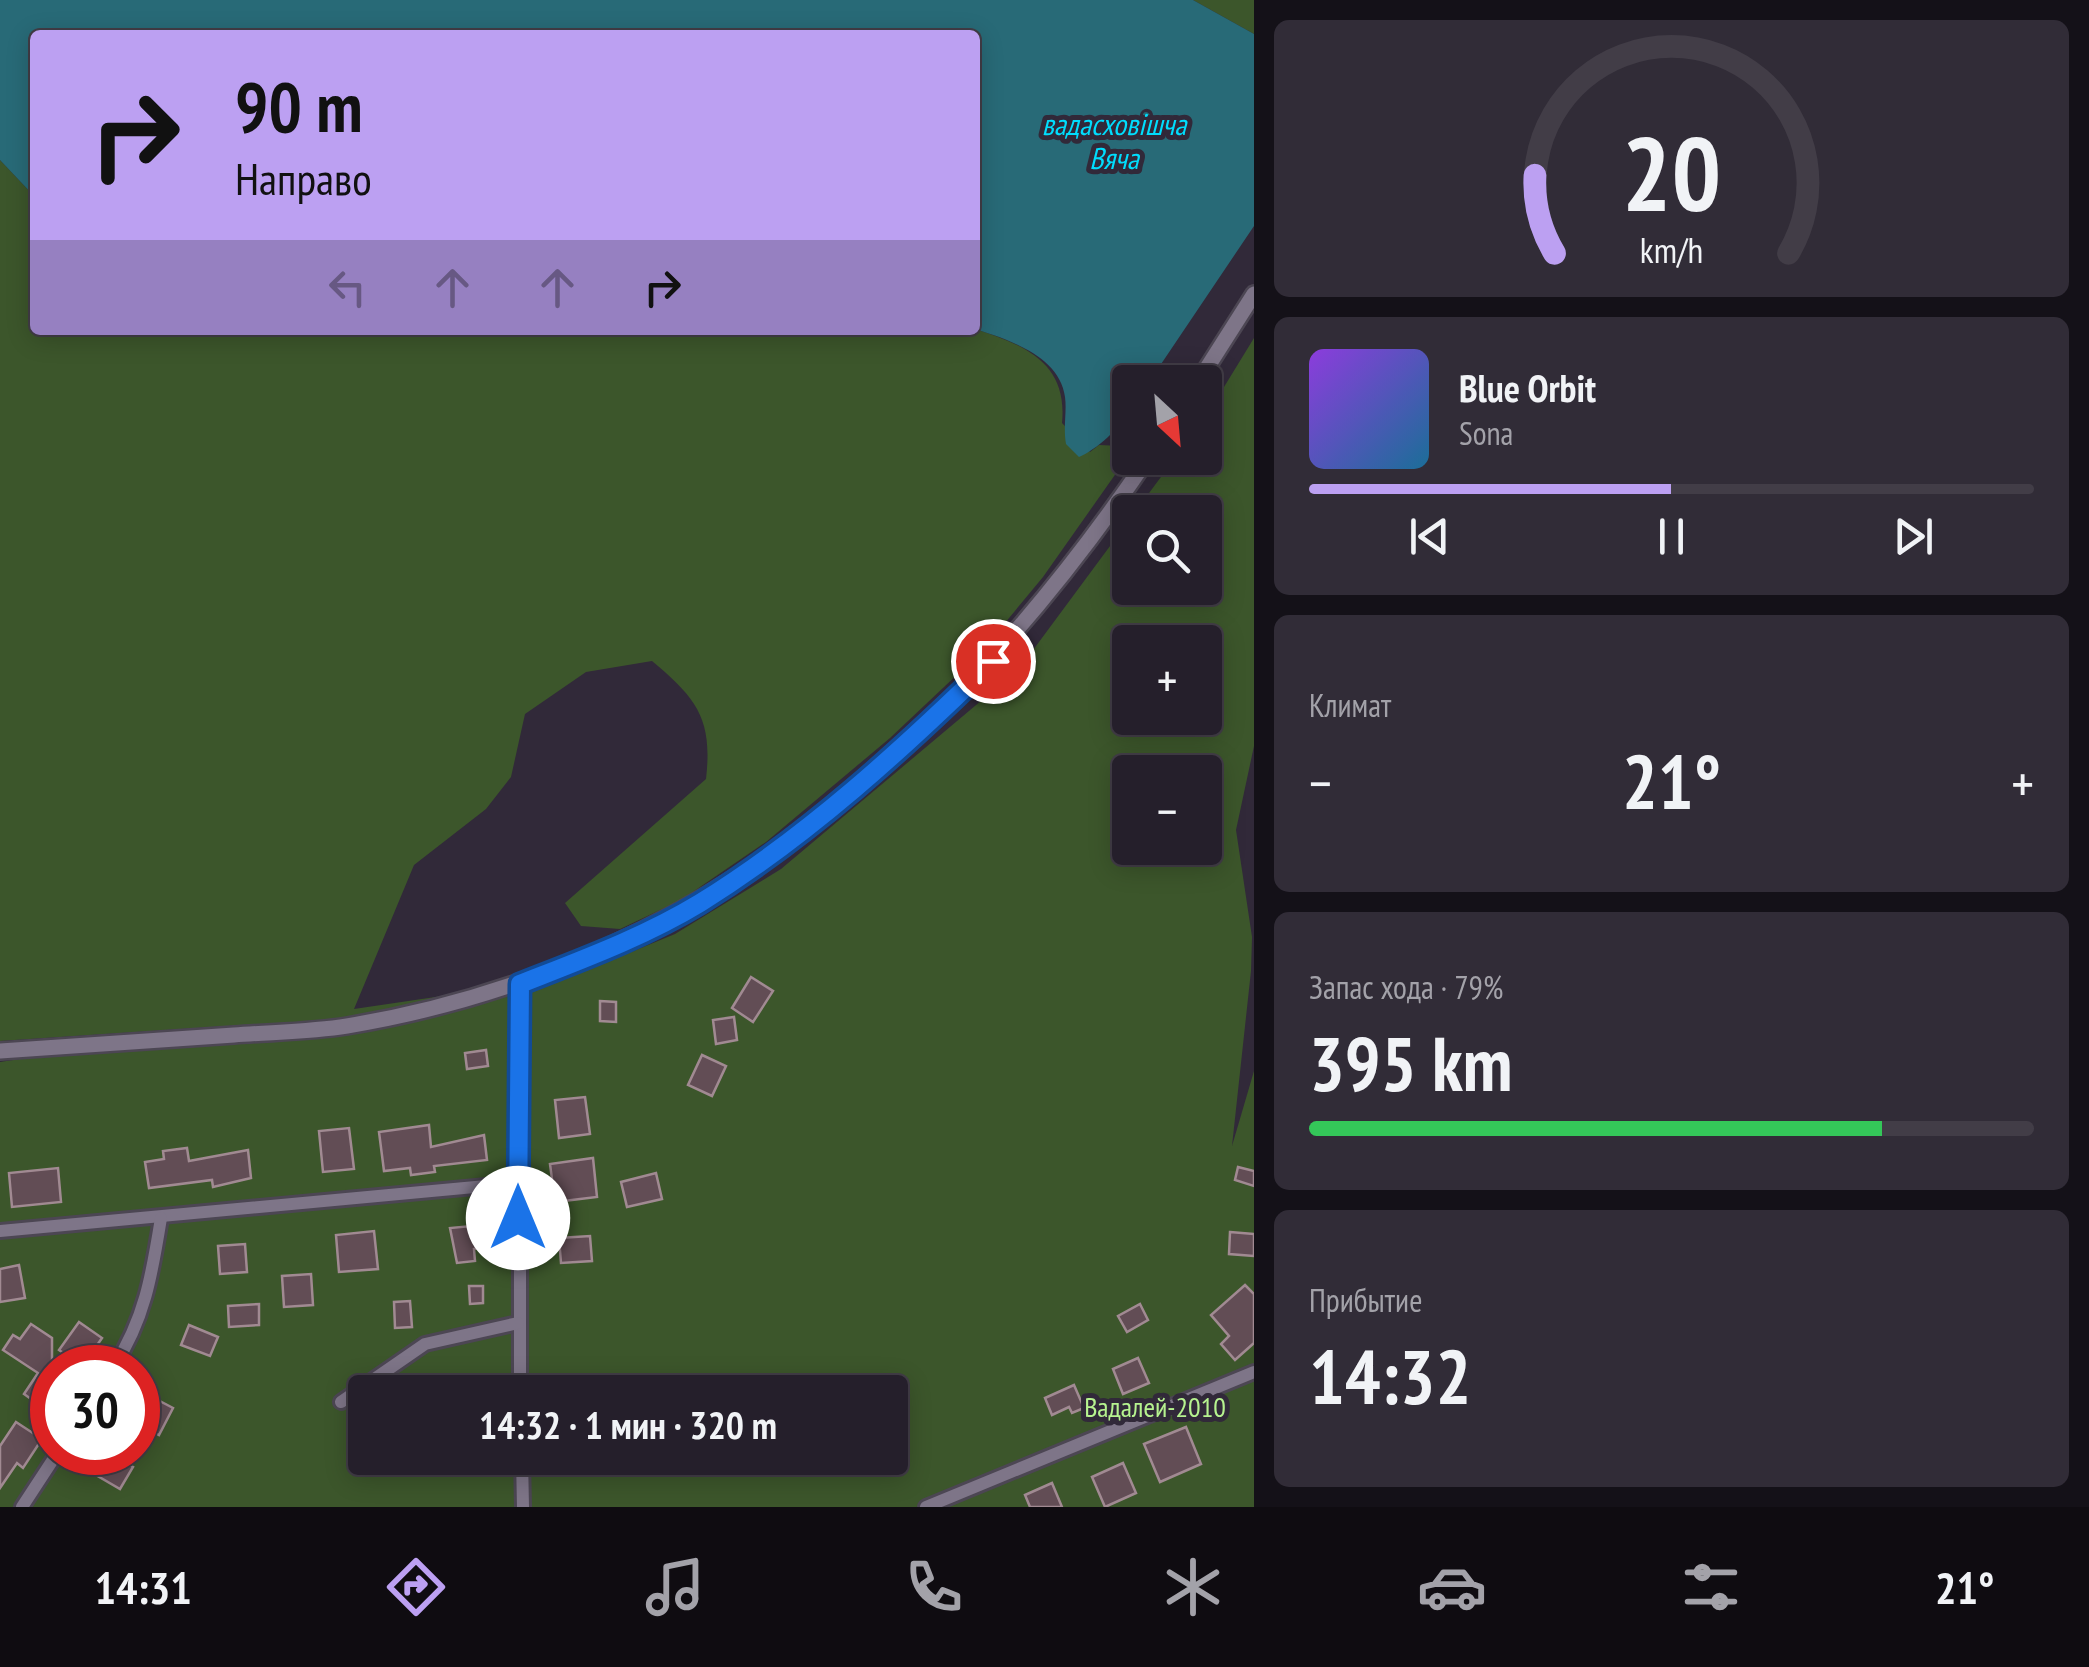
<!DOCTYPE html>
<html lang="ru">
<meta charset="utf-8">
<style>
body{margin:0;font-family:"PT Sans Narrow",sans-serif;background:#312c37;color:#f1f3f6;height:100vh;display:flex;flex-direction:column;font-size:38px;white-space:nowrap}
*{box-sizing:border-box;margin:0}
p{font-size:32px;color:#a3a2a9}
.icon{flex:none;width:55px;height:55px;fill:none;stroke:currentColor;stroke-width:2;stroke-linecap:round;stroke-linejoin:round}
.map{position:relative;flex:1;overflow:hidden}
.drawer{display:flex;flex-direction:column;gap:20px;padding:20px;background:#141118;width:835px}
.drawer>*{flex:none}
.banner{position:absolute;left:30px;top:30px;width:950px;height:305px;border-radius:10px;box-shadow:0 5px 25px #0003,0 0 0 2px #423d47;background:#bca0f2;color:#111;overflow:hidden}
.needle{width:65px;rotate:154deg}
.buttons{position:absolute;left:1112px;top:365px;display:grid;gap:20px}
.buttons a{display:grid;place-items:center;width:110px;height:110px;border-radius:10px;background:#251f2b;box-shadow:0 5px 25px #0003,0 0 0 2px #423d47;font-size:50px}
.speed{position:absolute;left:30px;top:1345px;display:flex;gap:20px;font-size:50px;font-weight:700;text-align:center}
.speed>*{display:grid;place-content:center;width:130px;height:130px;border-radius:50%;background:#251f2b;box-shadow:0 5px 25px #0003,0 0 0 2px #423d47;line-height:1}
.speed .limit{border:15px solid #d22;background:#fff;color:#111}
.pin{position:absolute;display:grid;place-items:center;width:85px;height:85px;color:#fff;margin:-42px;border:5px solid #fff;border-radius:50%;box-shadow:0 2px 10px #0007}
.me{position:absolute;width:110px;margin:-55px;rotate:0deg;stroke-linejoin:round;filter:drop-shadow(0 0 8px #0008)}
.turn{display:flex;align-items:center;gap:35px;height:210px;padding:0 40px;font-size:45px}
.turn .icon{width:130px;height:130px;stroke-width:2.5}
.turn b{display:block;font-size:70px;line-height:85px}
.lanes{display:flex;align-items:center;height:95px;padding:0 40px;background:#0003;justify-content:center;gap:50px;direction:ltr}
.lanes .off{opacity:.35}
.big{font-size:75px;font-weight:700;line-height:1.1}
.drawer .tile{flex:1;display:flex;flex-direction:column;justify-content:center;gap:15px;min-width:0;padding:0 35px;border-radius:15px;background:#312c37}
.drawer .dial{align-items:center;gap:0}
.dial svg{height:260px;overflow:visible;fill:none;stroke:#423d47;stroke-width:7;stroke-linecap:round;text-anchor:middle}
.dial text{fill:#f1f3f6;stroke:none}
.song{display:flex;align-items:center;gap:30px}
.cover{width:120px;height:120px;border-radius:15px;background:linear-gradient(135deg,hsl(270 70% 55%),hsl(200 70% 35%))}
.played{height:10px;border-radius:5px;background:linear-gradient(90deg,#bca0f2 50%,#423d47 50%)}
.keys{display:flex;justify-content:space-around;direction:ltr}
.heat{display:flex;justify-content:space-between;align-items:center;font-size:55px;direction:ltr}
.charge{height:15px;border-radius:8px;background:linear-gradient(90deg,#34c759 79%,#423d47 0)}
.trip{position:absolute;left:348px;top:1375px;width:560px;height:100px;border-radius:10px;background:#251f2b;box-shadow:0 5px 25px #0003,0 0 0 2px #423d47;font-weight:700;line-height:100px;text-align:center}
.tabs{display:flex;height:160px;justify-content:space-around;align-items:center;background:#0f0c11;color:#a3a2a9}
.tabs .icon{width:70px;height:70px}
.tabs .selected{color:#bca0f2}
.tabs b{font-size:45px;color:#f1f3f6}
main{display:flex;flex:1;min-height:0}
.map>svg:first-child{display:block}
</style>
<main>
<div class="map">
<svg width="1254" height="1507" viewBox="0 0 1254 1507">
<rect width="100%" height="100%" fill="#312939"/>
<g fill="#3c562b" fill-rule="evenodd">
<path d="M 1193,0 L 1254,0 L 1254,34 Z"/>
<path d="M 0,160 L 35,197 L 35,330 L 975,329 C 1025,345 1068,363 1062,423 L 1090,452 L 1099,445 L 1121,446 L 1124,462 L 1043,577 L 980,653 L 890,738 L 766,842 L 681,900 L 620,929 L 581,926 L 565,903 L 706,779 C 713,718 696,698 652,661 L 586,672 L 525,714 L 511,777 L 486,809 L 414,865 L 354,1009 L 557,979 L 597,966 L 675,934 L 781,869 L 1019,669 L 1130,519 L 1130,588 L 1205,588 L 1205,512 L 1135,512 L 1175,458 L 1205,458 L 1205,418 L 1254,338 L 1254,746 L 1236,830 L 1252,937 L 1251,971 L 1232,1146 L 1254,1071 L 1254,1507 L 0,1507 L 0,1062 L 242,1025 L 0,1041 ZM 1130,642 L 1205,642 L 1205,718 L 1130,718 ZM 1130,772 L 1205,772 L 1205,848 L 1130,848 ZM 52,1368 L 138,1368 L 138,1452 L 52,1452 ZM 365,1392 L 890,1392 L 890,1458 L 365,1458 Z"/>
</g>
<path fill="#286a77" d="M 0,0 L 1193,0 L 1254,34 L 1254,226 L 1149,382 L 1130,382 C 1130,390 1132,402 1129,409 C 1122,427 1096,450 1079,457 L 1066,444 C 1063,427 1067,412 1065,397 C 1060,356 1007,339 975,329 L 975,35 L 35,35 L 35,197 L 0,160 Z"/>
<g fill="#624d55" stroke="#a18a92" stroke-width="2.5">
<path d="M 751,977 L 773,991 L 753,1022 L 732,1008 Z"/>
<path d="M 600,1001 L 616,1002 L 616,1022 L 600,1021 Z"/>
<path d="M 734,1017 L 737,1040 L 716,1044 L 713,1020 Z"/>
<path d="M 486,1050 L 488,1066 L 467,1069 L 465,1053 Z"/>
<path d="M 702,1055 L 726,1066 L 712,1096 L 688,1085 Z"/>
<path d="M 585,1097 L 590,1134 L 559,1138 L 555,1100 Z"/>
<path d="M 429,1125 L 431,1147 L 484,1135 L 487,1160 L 434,1166 L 435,1172 L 411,1175 L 410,1168 L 384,1171 L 379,1132 Z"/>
<path d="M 349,1128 L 354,1169 L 323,1172 L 319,1131 Z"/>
<path d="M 187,1148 L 189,1161 L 248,1150 L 251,1178 L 213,1187 L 212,1180 L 149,1188 L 145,1162 L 164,1159 L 163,1151 Z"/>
<path d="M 593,1158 L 597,1197 L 555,1202 L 550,1164 Z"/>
<path d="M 1238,1167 L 1254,1171 L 1254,1186 L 1235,1180 Z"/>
<path d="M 58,1168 L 61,1202 L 12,1207 L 9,1173 Z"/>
<path d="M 656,1173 L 662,1199 L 627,1207 L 621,1182 Z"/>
<path d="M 482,1225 L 485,1247 L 474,1249 L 475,1261 L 457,1263 L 450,1228 Z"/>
<path d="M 374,1231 L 378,1269 L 339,1272 L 336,1235 Z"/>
<path d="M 1230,1232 L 1254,1234 L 1254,1256 L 1229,1254 Z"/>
<path d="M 590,1236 L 592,1261 L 561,1263 L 559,1238 Z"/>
<path d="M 245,1244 L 247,1272 L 220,1274 L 218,1246 Z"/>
<path d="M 19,1265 L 25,1298 L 0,1302 L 0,1269 Z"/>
<path d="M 311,1274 L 313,1305 L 284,1307 L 282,1276 Z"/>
<path d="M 1245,1285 L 1254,1294 L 1254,1343 L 1235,1360 L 1221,1344 L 1229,1336 L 1211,1315 Z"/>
<path d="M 469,1286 L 483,1286 L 483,1303 L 470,1304 Z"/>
<path d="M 410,1301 L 412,1327 L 395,1328 L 394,1302 Z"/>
<path d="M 259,1304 L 259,1325 L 229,1327 L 228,1306 Z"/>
<path d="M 1140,1304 L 1148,1320 L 1127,1332 L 1118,1316 Z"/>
<path d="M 79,1322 L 102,1338 L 82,1367 L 59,1350 Z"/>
<path d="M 31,1324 L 52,1338 L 52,1414 L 24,1394 L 38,1373 L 3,1350 L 13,1335 L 20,1339 Z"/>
<path d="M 189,1325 L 218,1337 L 210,1356 L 181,1345 Z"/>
<path d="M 1138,1358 L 1149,1383 L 1123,1394 L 1113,1369 Z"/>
<path d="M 1074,1385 L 1084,1408 L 1072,1413 L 1069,1407 L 1052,1415 L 1045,1398 Z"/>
<path d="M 154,1398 L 173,1408 L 159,1435 L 140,1425 Z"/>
<path d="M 16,1422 L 42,1439 L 23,1468 L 17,1463 L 0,1488 L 0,1446 Z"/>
<path d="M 1186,1427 L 1201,1464 L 1160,1482 L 1144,1444 Z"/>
<path d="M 109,1453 L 133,1467 L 120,1489 L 96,1475 Z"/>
<path d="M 1123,1463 L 1136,1493 L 1105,1507 L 1092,1477 Z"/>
<path d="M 1052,1483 L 1062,1507 L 1030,1507 L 1025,1495 Z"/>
</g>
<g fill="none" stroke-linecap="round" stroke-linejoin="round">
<defs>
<g id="minor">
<path d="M 520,984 L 520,1392"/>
<path d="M 0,1231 L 518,1183"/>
<path d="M 113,1368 C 145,1319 152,1274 161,1218"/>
<path d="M 341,1402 L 425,1344 L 518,1323"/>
<path d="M 522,1458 L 523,1507"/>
<path d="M 22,1507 L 58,1452"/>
<path d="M 926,1507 L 1254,1372"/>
</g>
<g id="tertiary">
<path d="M 1198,382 L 1254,294"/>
<path d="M 0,1051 C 78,1046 156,1040 234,1035 C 271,1032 310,1032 347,1026 C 701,967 952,747 1148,458"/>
</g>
</defs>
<use href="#minor" stroke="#4c4653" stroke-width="18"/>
<use href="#tertiary" stroke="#4c4653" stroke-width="20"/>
<use href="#minor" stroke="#7e7588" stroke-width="12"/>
<use href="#tertiary" stroke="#7e7588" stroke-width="15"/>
</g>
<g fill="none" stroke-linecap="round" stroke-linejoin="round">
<defs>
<path id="route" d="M 518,1218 L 520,984 C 581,960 644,937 700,903 C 808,836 903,749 993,661"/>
</defs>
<use href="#route" stroke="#114b97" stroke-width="25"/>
<use href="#route" stroke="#1a73e8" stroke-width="18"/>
</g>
<g text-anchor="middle" stroke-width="10" stroke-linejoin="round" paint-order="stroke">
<g font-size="28" fill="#b6f38f" stroke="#312939">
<text x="1155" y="1417">Вадалей-2010</text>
</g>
<g font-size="30" font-style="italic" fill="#00ddfd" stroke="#312939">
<text x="1114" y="135">вадасховішча<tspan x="1114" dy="34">Вяча</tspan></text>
</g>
</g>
</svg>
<div class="buttons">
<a><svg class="needle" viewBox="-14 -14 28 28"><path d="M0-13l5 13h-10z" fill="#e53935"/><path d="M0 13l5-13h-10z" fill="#a3a2a9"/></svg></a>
<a><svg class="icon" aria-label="search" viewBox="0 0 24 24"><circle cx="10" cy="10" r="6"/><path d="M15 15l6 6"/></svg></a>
<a>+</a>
<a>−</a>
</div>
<div class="speed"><div class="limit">30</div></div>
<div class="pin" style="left:993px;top:661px;background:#d93025"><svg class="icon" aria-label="arrive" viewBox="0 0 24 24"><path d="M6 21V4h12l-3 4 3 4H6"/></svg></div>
<svg class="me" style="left:518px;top:1218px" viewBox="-20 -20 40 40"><circle r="19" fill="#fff"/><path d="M0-13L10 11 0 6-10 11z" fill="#1a73e8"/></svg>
<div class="trip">14:32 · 1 мин · 320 m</div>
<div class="banner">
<div class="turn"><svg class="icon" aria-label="right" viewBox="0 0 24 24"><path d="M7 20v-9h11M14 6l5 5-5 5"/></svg><div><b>90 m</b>Направо</div></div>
<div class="lanes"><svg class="icon off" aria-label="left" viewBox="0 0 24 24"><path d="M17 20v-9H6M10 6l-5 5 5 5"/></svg><svg class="icon off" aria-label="ahead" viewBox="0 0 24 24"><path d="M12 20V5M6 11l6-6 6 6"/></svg><svg class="icon off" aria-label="ahead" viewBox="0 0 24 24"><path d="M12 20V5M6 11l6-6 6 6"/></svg><svg class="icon" aria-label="right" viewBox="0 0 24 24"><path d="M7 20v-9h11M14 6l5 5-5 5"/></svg></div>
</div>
</div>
<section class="drawer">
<div class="tile dial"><svg viewBox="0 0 100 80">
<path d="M14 69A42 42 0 1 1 86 69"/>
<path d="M14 69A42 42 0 0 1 8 45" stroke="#bca0f2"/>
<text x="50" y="56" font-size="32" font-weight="700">20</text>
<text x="50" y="72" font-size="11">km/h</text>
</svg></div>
<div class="tile">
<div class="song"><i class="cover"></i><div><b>Blue Orbit</b><p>Sona</p></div></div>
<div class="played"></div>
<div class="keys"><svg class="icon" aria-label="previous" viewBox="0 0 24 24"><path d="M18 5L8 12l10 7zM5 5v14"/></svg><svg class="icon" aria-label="pause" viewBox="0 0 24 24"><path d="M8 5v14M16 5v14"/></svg><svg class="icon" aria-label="next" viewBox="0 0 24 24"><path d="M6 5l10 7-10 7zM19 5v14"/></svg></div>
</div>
<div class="tile"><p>Климат</p>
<div class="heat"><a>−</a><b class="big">21°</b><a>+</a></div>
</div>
<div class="tile"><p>Запас хода · 79%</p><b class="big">395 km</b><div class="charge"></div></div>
<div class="tile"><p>Прибытие</p><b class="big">14:32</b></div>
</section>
</main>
<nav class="tabs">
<b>14:31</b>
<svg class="icon selected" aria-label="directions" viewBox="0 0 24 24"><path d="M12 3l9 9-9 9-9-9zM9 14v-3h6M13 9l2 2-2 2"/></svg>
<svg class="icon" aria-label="music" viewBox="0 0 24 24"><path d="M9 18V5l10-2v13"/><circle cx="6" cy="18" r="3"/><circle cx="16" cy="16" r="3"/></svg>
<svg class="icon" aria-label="phone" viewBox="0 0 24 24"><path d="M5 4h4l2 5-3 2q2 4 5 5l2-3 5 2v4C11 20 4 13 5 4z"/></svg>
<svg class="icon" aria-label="climate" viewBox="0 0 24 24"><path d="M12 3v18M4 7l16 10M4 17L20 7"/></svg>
<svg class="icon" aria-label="car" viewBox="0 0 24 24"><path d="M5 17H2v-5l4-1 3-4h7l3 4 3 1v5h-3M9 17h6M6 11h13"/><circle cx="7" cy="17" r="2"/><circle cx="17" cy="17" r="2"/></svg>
<svg class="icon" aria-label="filters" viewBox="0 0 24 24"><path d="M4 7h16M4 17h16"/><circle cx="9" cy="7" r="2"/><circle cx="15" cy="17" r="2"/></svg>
<b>21°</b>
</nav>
